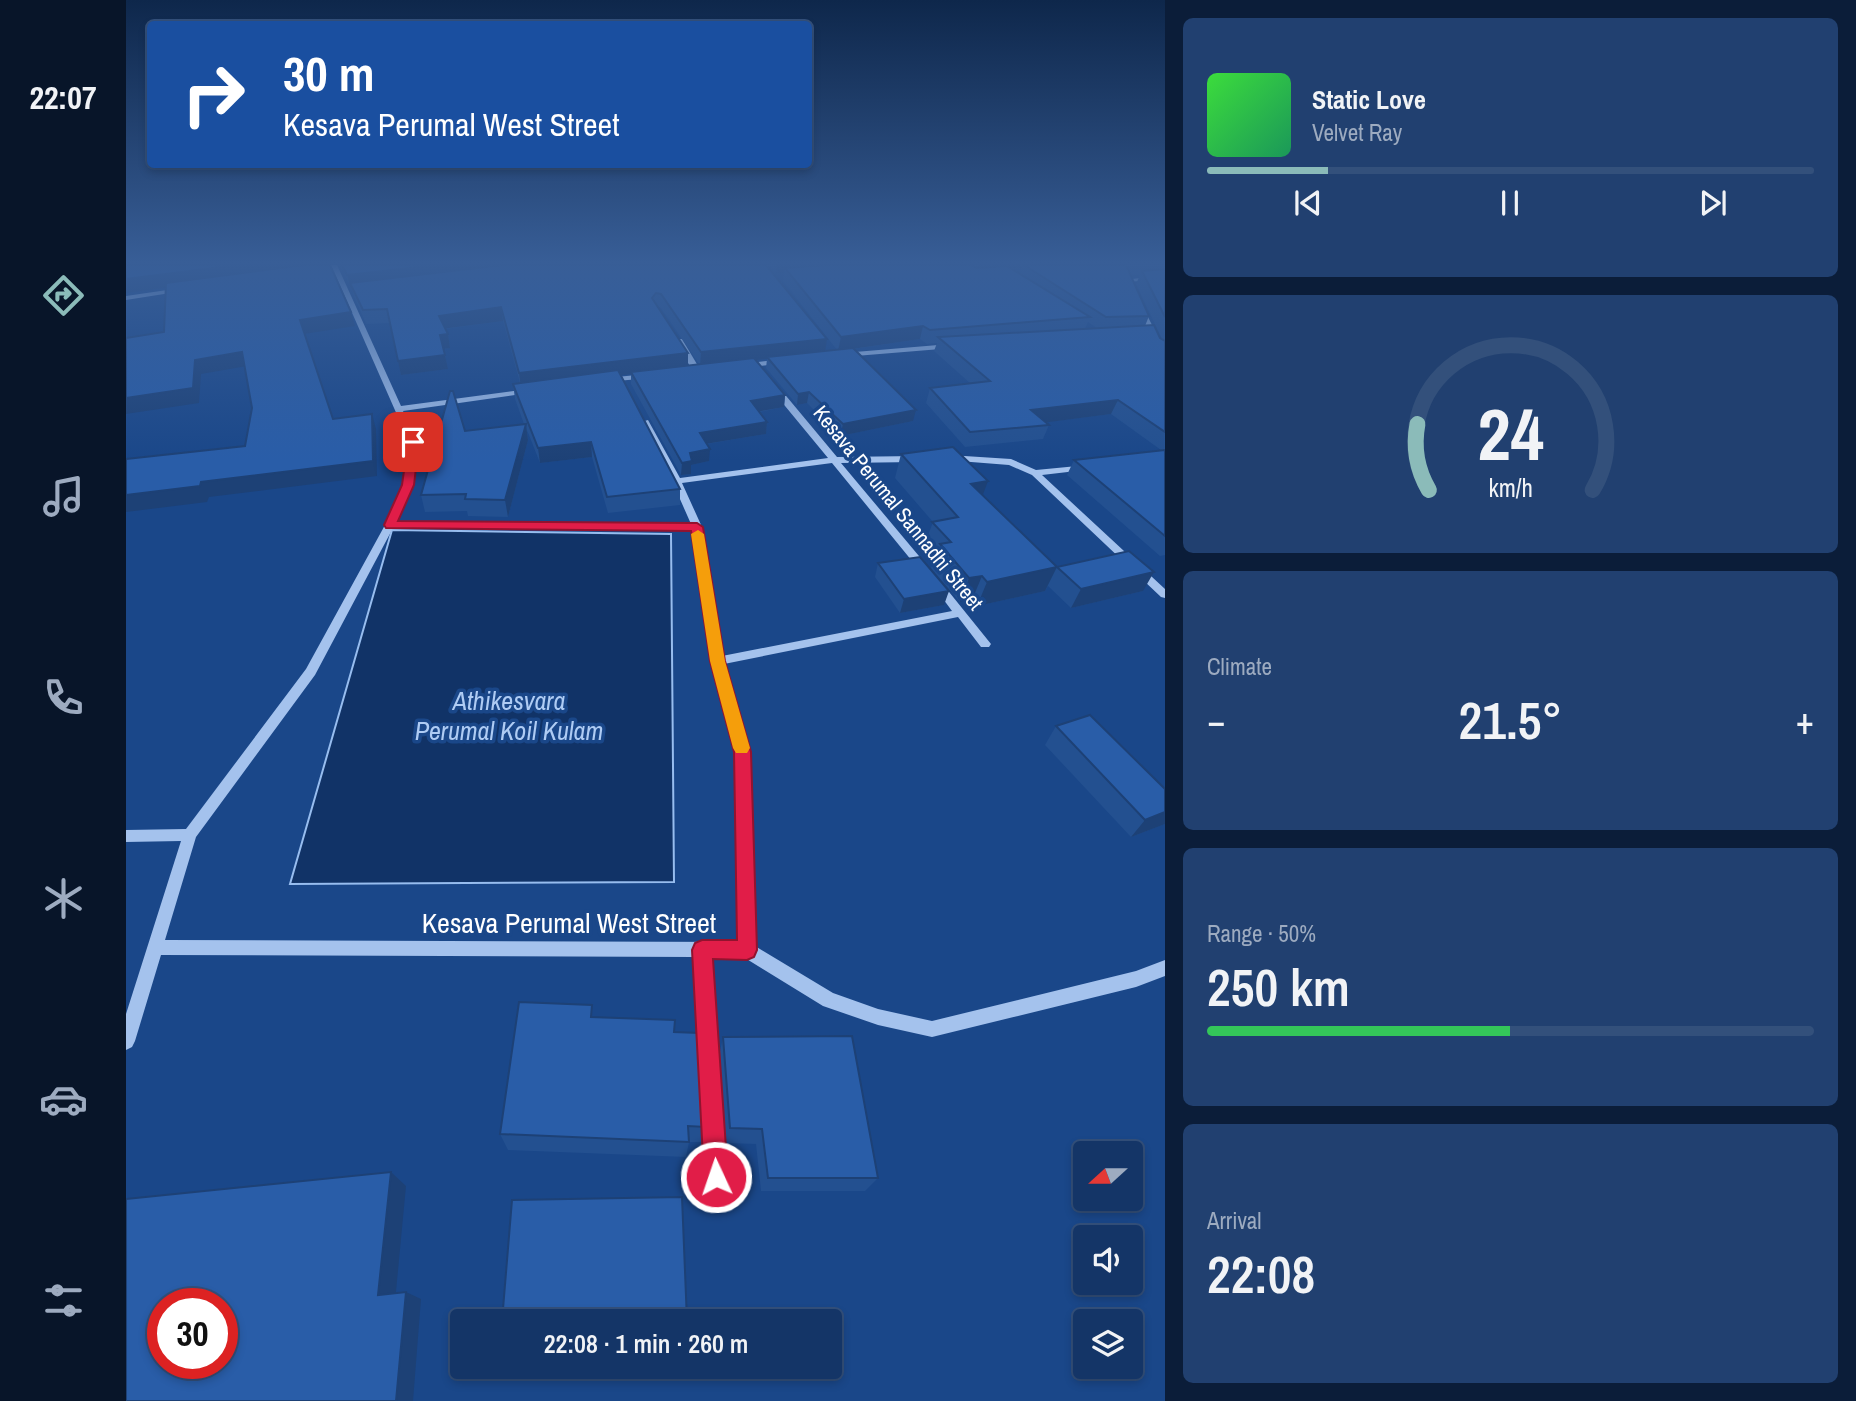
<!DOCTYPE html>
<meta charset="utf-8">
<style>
body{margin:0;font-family:"Archivo Narrow",sans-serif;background:#214070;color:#f1f3f6;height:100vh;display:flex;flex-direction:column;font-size:26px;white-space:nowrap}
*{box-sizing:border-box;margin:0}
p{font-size:23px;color:#9dabc0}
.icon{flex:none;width:38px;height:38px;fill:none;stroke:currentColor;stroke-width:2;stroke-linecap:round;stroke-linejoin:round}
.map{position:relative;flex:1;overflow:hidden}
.details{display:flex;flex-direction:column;gap:18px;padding:18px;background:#0b1d39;width:691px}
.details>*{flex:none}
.guide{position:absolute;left:21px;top:21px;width:665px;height:147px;border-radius:7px;box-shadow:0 4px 10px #0003,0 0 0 2px #33507b;background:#1a4fa0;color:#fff;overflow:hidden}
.needle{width:46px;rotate:249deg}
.controls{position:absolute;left:947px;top:1141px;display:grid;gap:14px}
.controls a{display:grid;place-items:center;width:70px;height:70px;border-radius:7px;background:#143567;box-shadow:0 4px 10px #0003,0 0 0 2px #33507b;font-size:35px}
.speed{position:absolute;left:21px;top:1288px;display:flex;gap:14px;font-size:35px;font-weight:700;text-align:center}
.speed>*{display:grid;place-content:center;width:91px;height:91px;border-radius:50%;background:#143567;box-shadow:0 4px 10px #0003,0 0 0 2px #33507b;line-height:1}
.speed .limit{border:10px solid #d22;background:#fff;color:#111}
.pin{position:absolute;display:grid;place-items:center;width:60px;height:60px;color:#fff;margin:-30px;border-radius:14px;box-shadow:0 4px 10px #0006}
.me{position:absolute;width:77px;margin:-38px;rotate:357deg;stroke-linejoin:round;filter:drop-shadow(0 0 5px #0008)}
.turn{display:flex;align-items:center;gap:24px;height:147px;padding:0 21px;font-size:32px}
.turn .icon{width:91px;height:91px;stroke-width:2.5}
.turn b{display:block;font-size:49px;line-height:60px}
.big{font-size:52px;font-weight:600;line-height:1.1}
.details .widget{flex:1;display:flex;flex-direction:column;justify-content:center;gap:10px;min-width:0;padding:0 24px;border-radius:10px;background:#214070}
.details .dial{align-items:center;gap:0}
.dial svg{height:182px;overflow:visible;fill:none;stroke:#33507b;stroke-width:7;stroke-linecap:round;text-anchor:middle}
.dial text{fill:#f1f3f6;stroke:none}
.song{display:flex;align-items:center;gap:21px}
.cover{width:84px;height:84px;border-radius:10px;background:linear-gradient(135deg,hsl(120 70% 55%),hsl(150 70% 35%))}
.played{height:7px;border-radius:4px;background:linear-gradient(90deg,#8bbbb9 20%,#33507b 20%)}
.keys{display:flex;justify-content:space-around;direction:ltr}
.heat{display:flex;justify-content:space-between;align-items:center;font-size:38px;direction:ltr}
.charge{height:10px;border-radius:5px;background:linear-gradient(90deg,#34c759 50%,#33507b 0)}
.trip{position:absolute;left:324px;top:1309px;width:392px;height:70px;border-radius:7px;background:#143567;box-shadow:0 4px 10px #0003,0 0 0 2px #33507b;font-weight:600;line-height:70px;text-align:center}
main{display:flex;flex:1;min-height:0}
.menu{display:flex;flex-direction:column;width:126px;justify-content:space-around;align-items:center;background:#081529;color:#9dabc0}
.menu .icon{width:49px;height:49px}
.menu .active{color:#8bbbb9}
.menu b{font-size:32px;color:#f1f3f6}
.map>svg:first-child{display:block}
</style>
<main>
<nav class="menu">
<b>22:07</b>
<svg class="icon active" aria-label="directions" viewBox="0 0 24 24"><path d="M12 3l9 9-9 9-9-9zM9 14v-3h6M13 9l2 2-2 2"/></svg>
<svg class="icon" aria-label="music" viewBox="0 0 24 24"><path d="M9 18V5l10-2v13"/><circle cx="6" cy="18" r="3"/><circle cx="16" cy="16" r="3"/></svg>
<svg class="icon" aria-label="phone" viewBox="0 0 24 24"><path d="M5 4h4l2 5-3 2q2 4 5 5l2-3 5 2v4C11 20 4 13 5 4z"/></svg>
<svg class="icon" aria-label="climate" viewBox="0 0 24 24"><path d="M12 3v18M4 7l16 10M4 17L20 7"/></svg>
<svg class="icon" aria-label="car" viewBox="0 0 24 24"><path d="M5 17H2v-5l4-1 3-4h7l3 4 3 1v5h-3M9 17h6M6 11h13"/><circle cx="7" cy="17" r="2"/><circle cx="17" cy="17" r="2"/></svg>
<svg class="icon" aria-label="filters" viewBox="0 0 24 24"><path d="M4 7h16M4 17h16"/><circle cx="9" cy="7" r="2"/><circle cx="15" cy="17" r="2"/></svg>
</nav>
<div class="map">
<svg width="1039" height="1401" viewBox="0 0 1039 1401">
<rect width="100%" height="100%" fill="#1a4789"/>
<path fill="#113367" stroke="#97bdef" stroke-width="2" d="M 266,530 L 545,534 L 548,882 L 164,884 Z"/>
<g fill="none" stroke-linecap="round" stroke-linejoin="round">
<g fill="#a4c2ed" fill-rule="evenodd">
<path d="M 205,265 L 211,265 L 275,406 L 403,389 L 407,391 L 403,393 L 277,411 L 291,442 L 287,484 L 270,522 L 565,524 L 546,481 L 515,422 L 522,420 L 554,478 L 702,458 L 645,389 L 645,385 L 651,385 L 711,457 L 791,456 L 795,459 L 791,462 L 715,463 L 803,568 L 803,572 L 795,572 L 706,463 L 556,483 L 576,527 L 596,656 L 826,611 L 806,584 L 811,581 L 815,582 L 865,644 L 863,647 L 855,647 L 832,617 L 598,664 L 623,753 L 629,946 L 707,993 L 752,1009 L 806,1021 L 1010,971 L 1039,960 L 1039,976 L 1010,987 L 806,1037 L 752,1025 L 697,1006 L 619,958 L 584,957 L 599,1176 L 597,1183 L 590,1185 L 583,1183 L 581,1176 L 569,957 L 35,955 L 9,1041 L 6,1047 L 0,1050 L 0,1014 L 55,841 L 0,842 L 0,830 L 60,829 L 180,669 L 259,525 L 277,484 L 283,442 ZM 267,528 L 567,530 L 585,661 L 611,753 L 613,942 L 39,940 L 70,837 L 189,675 Z"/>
<path d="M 1039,275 L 1039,279 L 1001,282 L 998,280 Z"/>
<path d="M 55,288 L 58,290 L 57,291 L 0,300 L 0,296 Z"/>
<path d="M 1012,306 L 1017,307 L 1039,351 L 1039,358 L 1028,348 Z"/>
<path d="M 550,339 L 556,339 L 575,371 L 574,373 L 568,373 L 549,341 Z"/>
<path d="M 824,344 L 828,346 L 827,348 L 717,357 L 713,355 L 717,353 Z"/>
<path d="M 657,359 L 661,361 L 660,363 L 616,368 L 612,366 L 616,364 Z"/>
<path d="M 521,374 L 524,374 L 524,378 L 480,382 L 476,380 L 480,378 Z"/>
<path d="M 823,455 L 885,459 L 910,470 L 962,465 L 963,467 L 959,470 L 916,475 L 1039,589 L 1039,598 L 1035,597 L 906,475 L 883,465 L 820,460 L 820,456 Z"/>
</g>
</g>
<g fill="#235090" fill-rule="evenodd">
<path d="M 214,265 L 640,265 L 699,351 L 711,350 L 657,281 L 658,273 L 650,273 L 643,265 L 1039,265 L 1039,555 L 1034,556 L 941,475 L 948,460 L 1035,450 L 985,414 L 921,422 L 923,425 L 917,439 L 839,447 L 800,403 L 804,388 L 845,384 L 808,351 L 811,343 L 801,344 L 794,339 L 728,349 L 787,421 L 714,436 L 681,403 L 671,405 L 640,368 L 641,359 L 630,360 L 659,395 L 658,407 L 633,412 L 641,422 L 640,434 L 581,444 L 583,461 L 565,465 L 565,474 L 555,475 L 505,384 L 505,374 L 495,375 L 554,489 L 554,505 L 482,513 L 466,457 L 414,463 L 401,430 L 402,440 L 382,517 L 342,516 L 341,511 L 299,512 L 295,495 L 339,431 L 398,424 L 389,399 L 387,384 L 394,383 L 377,321 L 319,329 L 322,334 L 324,348 L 318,349 L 322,369 L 275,375 L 264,323 L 240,324 L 228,296 L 226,288 L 225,288 ZM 895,268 L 894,274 L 887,269 L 890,269 ZM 1001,268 L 1006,275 L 1014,275 L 1010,284 L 1036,339 L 1019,326 L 1023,316 ZM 531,306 L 535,308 L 573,364 L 562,366 L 562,353 ZM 962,322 L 971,328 L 959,329 Z"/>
<path d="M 775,454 L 857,495 L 931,567 L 1017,591 L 945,608 L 922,586 L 919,591 L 851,606 L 846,600 L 834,602 L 805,568 L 809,558 L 798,546 L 807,522 L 769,478 Z"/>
<path d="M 752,563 L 818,605 L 774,613 L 749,577 Z"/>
<path d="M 930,726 L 1039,824 L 1005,837 L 919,745 Z"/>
<path d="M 468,1017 L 548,1032 L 580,1127 L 577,1142 L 563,1142 L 560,1157 L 382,1150 L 374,1134 Z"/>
<path d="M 597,1037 L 752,1178 L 739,1191 L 635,1191 L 630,1144 L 599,1143 L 593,1056 Z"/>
</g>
<g fill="#1d4176">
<path d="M 111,265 L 203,265 L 203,266 L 0,293 L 0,279 Z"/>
<path d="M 311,265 L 420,265 L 224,283 L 226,288 L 225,288 L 221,275 Z"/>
<path d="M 651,265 L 740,265 L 659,268 L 658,273 L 650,273 Z"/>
<path d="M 853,265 L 897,265 L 895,268 L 851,272 Z"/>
<path d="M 375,307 L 377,321 L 315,329 L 313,316 Z"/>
<path d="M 225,312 L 229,326 L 178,334 L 174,320 Z"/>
<path d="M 797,326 L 794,339 L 712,351 L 715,337 Z"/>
<path d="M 322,334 L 324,348 L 316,349 L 314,335 Z"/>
<path d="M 701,339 L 699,353 L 641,357 L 641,359 L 574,366 L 575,352 Z"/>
<path d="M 116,352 L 121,366 L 75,374 L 73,403 L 0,414 L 0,398 L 69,360 Z"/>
<path d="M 562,353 L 562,367 L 395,388 L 393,373 Z"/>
<path d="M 319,355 L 322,369 L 275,375 L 272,361 Z"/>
<path d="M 683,392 L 681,403 L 671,405 L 672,394 Z"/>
<path d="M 659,395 L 658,407 L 623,413 L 625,401 Z"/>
<path d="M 992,400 L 985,414 L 900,425 L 905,410 Z"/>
<path d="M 790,410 L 787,421 L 714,436 L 717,424 Z"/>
<path d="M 246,414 L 250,429 L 251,476 L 83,497 L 81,502 L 0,512 L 0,495 L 75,482 Z"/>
<path d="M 641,422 L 640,434 L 573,445 L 574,433 Z"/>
<path d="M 400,424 L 402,440 L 382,517 L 379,500 Z"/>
<path d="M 465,442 L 466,457 L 414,463 L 412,448 Z"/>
<path d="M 584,449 L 583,461 L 565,465 L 565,474 L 555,475 L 556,463 L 564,453 Z"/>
<path d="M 862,481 L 853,505 L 845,484 Z"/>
<path d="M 931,567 L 919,591 L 851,606 L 861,582 Z"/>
<path d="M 1028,572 L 1017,591 L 945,608 L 955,589 Z"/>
<path d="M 856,576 L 846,600 L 834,602 L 843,578 Z"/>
<path d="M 823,591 L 818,605 L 774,613 L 778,599 Z"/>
<path d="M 1039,812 L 1039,824 L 1005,837 L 1019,820 Z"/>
<path d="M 265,1172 L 280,1186 L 269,1302 L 252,1295 Z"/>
<path d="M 280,1292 L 295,1299 L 287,1401 L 270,1401 Z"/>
</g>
<g fill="#295da8" stroke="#1d4176" stroke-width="2" fill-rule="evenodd">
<path d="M 0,265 L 111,265 L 0,279 Z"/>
<path d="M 177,265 L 204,265 L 225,312 L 174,320 L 207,419 L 246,414 L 247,461 L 75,482 L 74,486 L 0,495 L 0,459 L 119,446 L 126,408 L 116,352 L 69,360 L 67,388 L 0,398 L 0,338 L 38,332 L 40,283 Z"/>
<path d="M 216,265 L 311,265 L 221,275 Z"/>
<path d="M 376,265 L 640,265 L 701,339 L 575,352 L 535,294 L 530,293 L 526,298 L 562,353 L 393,373 L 375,307 L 313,316 L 322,334 L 314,335 L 319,355 L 272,361 L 261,309 L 237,310 L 224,283 Z"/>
<path d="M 699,265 L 845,265 L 851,268 L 881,266 L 964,317 L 804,330 L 797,326 L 715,337 L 659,268 Z"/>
<path d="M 898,265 L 1000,265 L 1023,316 L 980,317 Z"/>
<path d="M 1039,269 L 1039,317 L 1016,271 Z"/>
<path d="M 1028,325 L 1034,338 L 1039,341 L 1039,432 L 992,400 L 905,410 L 923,425 L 844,432 L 804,388 L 864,381 L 812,337 Z"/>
<path d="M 727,348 L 790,410 L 717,424 L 683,392 L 672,394 L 641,357 Z"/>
<path d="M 628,358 L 659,395 L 625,401 L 641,422 L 574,433 L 584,449 L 564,453 L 566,461 L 556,463 L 505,372 Z"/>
<path d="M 492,370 L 554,489 L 481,497 L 465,442 L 412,448 L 387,384 Z"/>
<path d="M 324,391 L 327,391 L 339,431 L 400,424 L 379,500 L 339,499 L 340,494 L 295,495 Z"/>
<path d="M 827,447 L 862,481 L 845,484 L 931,567 L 861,582 L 856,576 L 843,578 L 814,544 L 825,542 L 806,522 L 832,517 L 775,454 Z"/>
<path d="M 1039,450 L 1039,536 L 948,460 Z"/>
<path d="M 1003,551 L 1028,572 L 955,589 L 931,567 Z"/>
<path d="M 794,557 L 823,591 L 778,599 L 752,563 Z"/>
<path d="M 964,715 L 1039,789 L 1039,812 L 1019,820 L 930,726 Z"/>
<path d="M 393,1002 L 466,1005 L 465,1017 L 549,1020 L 548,1032 L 574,1033 L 580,1127 L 562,1126 L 563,1142 L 374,1134 Z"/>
<path d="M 726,1036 L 752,1178 L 642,1178 L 636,1129 L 604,1128 L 597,1037 Z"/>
<path d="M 265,1172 L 252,1295 L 280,1292 L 270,1401 L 0,1401 L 0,1199 ZM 37,1304 L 96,1304 L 96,1363 L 37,1363 Z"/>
<path d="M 556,1197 L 561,1321 L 376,1321 L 386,1200 Z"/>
</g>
<linearGradient id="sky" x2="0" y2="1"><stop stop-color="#0e274b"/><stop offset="0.57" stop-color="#385e97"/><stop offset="1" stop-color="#385e97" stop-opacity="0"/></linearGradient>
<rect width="1039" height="461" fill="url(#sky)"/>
<path fill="#e11d48" stroke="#92132f" stroke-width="2" d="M 287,438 L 293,442 L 288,485 L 272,521 L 571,523 L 577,527 L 599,661 L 625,752 L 631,950 L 628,957 L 621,960 L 587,959 L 602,1177 L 599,1185 L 590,1189 L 581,1185 L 578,1177 L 566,950 L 569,943 L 576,940 L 611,940 L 608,752 L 584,661 L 565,531 L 260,528 L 258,525 L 276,485 L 282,442 Z"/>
<path fill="#f59e0b" d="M 572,530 L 578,534 L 599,661 L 624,748 L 621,753 L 610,753 L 607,748 L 584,661 L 565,534 Z"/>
<g text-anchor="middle" stroke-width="7" stroke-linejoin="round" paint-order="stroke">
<g font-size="21" fill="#fff" stroke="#1a4789">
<text transform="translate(772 508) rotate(51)" y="7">Kesava Perumal Sannadhi Street</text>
</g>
<g font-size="26" font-style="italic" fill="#afccf4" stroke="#1a4789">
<text x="383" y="710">Athikesvara<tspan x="383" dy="30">Perumal Koil Kulam</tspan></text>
</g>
<g font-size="28" fill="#fff" stroke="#1a4789">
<text x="443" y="933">Kesava Perumal West Street</text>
</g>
</g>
</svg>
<div class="controls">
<a><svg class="needle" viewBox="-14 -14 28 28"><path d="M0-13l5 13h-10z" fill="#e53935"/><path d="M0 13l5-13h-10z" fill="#9dabc0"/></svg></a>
<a><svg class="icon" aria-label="sound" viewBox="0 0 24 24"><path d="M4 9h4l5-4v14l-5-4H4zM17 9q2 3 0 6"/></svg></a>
<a><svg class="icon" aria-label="layers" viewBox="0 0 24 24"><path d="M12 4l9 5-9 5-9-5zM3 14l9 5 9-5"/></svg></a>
</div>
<div class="speed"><div class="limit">30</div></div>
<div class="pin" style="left:287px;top:442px;background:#d93025"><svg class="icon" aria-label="arrive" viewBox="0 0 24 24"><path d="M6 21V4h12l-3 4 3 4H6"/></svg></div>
<svg class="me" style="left:590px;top:1177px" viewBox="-20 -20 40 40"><circle r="17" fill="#e11d48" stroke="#fff" stroke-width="3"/><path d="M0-11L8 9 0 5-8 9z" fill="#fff"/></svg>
<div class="trip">22:08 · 1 min · 260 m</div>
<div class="guide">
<div class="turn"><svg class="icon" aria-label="right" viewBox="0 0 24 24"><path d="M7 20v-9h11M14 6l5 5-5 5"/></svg><div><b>30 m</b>Kesava Perumal West Street</div></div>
</div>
</div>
<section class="details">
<div class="widget">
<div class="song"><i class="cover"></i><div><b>Static Love</b><p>Velvet Ray</p></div></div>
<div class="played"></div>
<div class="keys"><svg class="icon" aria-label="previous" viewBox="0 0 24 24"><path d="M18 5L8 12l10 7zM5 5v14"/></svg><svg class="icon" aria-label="pause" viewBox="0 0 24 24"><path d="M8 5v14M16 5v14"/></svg><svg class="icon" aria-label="next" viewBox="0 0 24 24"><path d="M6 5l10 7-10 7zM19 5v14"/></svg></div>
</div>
<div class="widget dial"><svg viewBox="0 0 100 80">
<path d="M14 69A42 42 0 1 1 86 69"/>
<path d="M14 69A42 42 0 0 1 9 40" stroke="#8bbbb9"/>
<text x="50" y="56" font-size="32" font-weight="700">24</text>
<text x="50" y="72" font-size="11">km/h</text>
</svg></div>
<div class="widget"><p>Climate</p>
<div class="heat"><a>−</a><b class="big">21.5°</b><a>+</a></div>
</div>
<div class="widget"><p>Range · 50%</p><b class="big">250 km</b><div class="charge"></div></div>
<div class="widget"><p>Arrival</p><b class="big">22:08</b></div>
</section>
</main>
